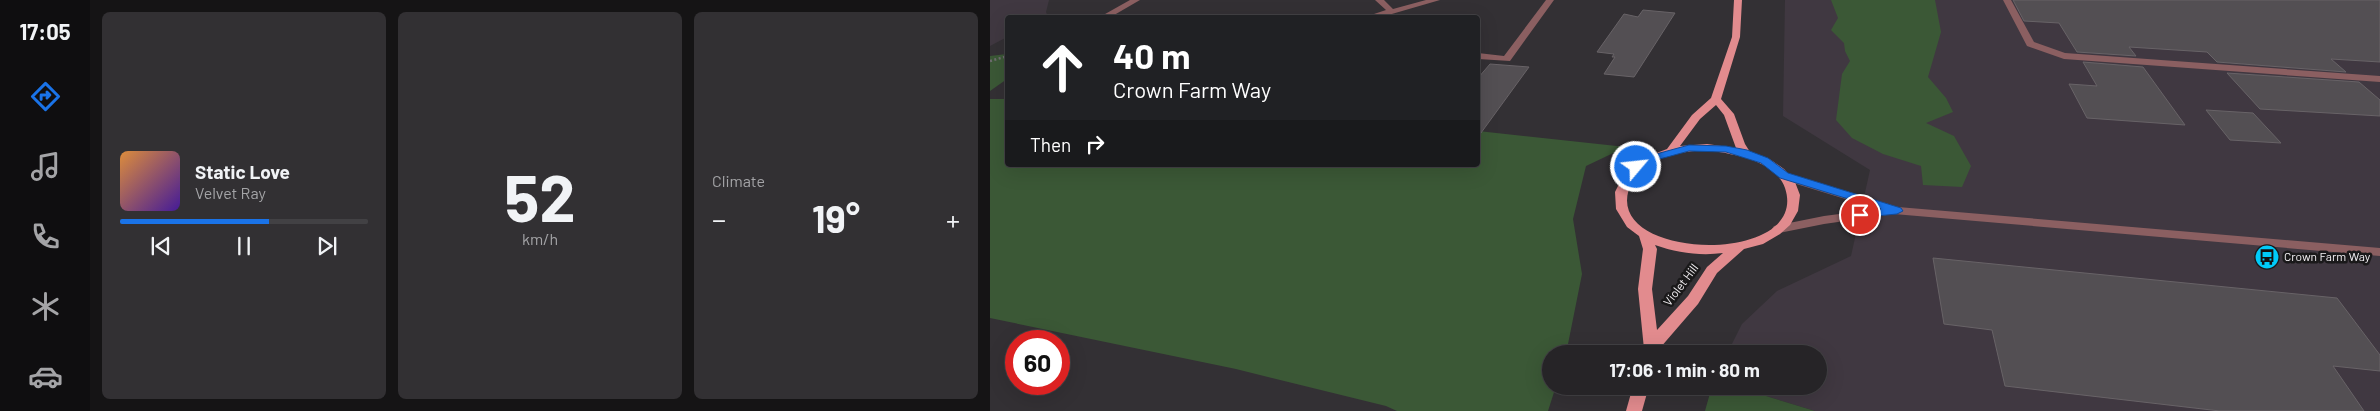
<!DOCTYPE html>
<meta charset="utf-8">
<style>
body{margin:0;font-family:Barlow,sans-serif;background:#323033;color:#f1f3f6;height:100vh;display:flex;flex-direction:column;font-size:19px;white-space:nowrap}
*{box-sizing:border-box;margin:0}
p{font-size:16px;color:#a4a4a7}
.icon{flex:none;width:28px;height:28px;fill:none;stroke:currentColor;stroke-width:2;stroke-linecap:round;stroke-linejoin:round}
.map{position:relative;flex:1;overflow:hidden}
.side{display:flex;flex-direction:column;gap:12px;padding:12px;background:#151415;width:900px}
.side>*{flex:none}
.top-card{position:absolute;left:15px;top:15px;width:475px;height:152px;border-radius:5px;box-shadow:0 5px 20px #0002,0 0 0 1px #424144;background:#202124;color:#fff;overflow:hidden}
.speed{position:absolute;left:15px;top:330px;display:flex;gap:10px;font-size:25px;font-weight:700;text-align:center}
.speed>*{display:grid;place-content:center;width:65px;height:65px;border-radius:50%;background:#262427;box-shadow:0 5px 20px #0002,0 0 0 1px #424144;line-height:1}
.speed .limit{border:8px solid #d22;background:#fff;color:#111}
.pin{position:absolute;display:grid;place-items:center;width:42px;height:42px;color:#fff;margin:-21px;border:2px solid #fff;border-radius:50%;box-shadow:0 1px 5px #0007}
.me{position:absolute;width:55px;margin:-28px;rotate:62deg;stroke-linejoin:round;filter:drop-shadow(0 0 4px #0008)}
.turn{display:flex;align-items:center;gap:18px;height:105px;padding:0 25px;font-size:22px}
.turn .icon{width:65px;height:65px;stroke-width:2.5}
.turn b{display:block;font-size:35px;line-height:42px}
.then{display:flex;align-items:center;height:48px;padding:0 25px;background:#0003;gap:10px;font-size:19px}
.big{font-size:38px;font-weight:700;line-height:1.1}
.side .tile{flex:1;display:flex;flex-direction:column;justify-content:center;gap:8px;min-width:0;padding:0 18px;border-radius:8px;background:#323033}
.side .dial{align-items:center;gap:0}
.dial b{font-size:65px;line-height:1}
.song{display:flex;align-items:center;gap:15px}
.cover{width:60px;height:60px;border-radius:8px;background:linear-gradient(135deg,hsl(30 70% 55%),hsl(260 70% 35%))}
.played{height:5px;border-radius:2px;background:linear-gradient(90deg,#1a73e8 60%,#424144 60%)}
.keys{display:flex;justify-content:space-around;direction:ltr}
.heat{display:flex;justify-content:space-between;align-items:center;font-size:28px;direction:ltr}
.side .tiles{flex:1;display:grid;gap:12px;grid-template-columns:repeat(3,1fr)}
.trip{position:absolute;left:552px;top:345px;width:285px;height:50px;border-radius:25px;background:#262427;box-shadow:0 5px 20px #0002,0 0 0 1px #424144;font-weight:700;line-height:50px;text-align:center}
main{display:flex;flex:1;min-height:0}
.dock{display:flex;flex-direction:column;width:90px;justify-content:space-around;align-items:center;background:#0f0e10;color:#a4a4a7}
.dock .icon{width:35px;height:35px}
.dock .on{color:#1a73e8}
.dock b{font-size:22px;color:#f1f3f6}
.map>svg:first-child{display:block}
</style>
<main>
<nav class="dock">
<b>17:05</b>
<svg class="icon on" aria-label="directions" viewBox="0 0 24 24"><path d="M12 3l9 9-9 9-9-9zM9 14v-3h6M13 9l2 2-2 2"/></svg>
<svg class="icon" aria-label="music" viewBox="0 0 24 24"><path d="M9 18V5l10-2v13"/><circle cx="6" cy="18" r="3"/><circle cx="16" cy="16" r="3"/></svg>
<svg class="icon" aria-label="phone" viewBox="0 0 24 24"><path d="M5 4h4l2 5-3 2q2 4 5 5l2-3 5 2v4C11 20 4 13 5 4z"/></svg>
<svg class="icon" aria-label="climate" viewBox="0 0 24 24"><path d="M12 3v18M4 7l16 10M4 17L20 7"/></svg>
<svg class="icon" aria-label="car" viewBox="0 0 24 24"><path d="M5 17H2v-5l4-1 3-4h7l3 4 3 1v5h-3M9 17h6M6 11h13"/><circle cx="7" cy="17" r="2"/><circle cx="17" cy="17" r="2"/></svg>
</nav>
<section class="side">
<div class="tiles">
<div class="tile">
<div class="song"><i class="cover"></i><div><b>Static Love</b><p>Velvet Ray</p></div></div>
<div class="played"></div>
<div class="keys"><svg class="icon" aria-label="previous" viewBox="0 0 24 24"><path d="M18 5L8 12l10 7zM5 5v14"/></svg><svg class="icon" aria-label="pause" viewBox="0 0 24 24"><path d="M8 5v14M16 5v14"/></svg><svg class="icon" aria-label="next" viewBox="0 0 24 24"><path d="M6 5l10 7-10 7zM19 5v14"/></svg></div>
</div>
<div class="tile dial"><b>52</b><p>km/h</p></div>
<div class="tile"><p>Climate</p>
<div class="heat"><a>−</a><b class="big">19°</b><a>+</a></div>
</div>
</div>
</section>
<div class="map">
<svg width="1390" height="411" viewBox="0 0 1390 411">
<rect width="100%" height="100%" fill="#333034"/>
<g fill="#403841">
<path d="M 0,0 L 59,0 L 56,12 L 58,17 L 18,18 L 17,37 L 0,46 Z"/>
<path d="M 795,0 L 1390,0 L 1390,411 L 825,411 L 743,386 L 829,386 L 829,354 L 737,354 L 752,324 L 787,291 L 861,256 L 880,170 L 793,116 Z"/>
</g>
<g fill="#3b5836">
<path d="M 841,0 L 945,0 L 951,32 L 938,77 L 956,98 L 963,112 L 936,123 L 964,136 L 981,166 L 972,187 L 933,185 L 931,166 L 893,154 L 862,138 L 846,120 L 852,74 L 860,61 L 855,51 L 854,43 L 841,30 L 848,18 Z"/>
<path d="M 17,54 L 17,79 L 0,91 L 0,56 Z"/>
<path d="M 0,99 L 17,99 L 18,165 L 488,165 L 488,131 L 636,147 L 596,166 L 583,219 L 592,274 L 576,354 L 561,354 L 561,386 L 566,386 L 558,411 L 407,411 L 396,406 L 246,369 L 0,318 Z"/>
<path d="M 722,386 L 743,386 L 825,411 L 715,411 Z"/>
</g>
<g fill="#534f53" stroke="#686367">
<path d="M 1023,0 L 1390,0 L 1390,62 L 1341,59 L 1356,72 L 1227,62 L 1217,52 L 1139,47 L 1146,56 L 1087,52 L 1069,23 L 1034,21 Z"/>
<path d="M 653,10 L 685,13 L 644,77 L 614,74 L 625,57 L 622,57 L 624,54 L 607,52 L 634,14 L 648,17 Z"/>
<path d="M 1093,62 L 1153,67 L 1195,125 L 1097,118 L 1079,84 L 1107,86 Z"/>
<path d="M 500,64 L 539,67 L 488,137 L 488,78 Z"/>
<path d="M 1237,73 L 1369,82 L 1390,100 L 1390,116 L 1270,109 Z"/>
<path d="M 1216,110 L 1263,113 L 1291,143 L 1240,140 Z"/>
<path d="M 943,258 L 1347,298 L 1390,355 L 1390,371 L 1343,366 L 1374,411 L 1230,411 L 1015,386 L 1002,330 L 954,324 Z"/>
</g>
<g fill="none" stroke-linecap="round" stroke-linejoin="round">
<path stroke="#6f6c70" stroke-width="2.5" stroke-dasharray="2 2.5" stroke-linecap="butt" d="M 0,61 L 18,56"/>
<g fill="#8b5f61" fill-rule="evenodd">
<path d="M 556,0 L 564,0 L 520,61 L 488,59 L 488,53 L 514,56 Z"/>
<path d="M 1013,0 L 1021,0 L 1044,42 L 1075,53 L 1390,76 L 1390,82 L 1074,59 L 1037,46 Z"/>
</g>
<g fill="#8b5f61" fill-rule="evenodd">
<path d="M 140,0 L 150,0 L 119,18 L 108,18 Z"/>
<path d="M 385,0 L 394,0 L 403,9 L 436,0 L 450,0 L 388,18 L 372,18 L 396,10 Z"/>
</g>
<path fill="#8b5f61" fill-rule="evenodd" d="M 794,172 L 908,207 L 1390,248 L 1390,256 L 904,214 L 834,224 L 789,233 L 784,232 L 782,229 L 784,226 L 834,216 L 888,209 L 790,179 L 788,176 Z"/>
<g fill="#e28b8e" fill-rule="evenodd">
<path d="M 744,0 L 752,0 L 750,37 L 731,99 L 744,114 L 755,144 L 760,152 L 781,160 L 794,169 L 805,182 L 810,195 L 808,211 L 800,225 L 790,234 L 773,244 L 754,249 L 727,273 L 708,304 L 670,348 L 668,353 L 658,354 L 654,349 L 648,289 L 653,249 L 649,236 L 637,227 L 626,209 L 625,192 L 633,176 L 643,165 L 653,158 L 677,149 L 702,115 L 721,98 L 742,37 ZM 726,105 L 734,115 L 746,148 L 717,144 L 690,146 L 710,119 ZM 717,150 C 742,154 786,160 795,188 C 822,269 598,261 643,180 C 656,155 692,152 717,150 ZM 665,245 C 687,253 711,256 733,253 L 717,267 L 698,296 L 667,330 L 662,289 L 667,249 Z"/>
<path d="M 643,386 L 659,386 L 652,411 L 636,411 Z"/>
</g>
</g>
<path fill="#1a73e8" stroke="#114b97" d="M 699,145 L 736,146 L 757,150 L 778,158 L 798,173 L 911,208 L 913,211 L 907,214 L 866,218 L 865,215 L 866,213 L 891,209 L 790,178 L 771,163 L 736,152 L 699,151 L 666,160 L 650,170 L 643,170 L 641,167 L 659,156 Z"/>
<defs>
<symbol id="bus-disc" viewBox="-11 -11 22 22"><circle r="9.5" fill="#00cbf9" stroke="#1a191a"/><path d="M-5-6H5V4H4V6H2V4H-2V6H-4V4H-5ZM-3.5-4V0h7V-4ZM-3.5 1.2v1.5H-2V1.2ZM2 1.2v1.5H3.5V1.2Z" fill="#111"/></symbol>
</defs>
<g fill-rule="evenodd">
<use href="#bus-disc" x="1263" y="243" width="28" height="28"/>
</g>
<g text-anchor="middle" stroke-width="5" stroke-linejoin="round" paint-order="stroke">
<g font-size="12" fill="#f4f1f4" stroke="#1a191a" text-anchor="start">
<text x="1294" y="261">Crown Farm Way</text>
</g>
<g font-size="12" fill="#f4f1f4" stroke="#1a191a">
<text transform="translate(691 285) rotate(-53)" y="4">Violet Hill</text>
</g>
</g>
</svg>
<div class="speed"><div class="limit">60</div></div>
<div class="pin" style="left:870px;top:215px;background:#d93025"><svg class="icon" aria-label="arrive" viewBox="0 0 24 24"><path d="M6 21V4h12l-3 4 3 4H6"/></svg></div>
<svg class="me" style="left:646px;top:167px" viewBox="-20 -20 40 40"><circle r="17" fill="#1a73e8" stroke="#fff" stroke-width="3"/><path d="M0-11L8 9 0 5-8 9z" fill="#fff"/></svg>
<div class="trip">17:06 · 1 min · 80 m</div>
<div class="top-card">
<div class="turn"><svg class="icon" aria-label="ahead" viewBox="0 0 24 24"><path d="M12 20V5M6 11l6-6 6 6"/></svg><div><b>40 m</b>Crown Farm Way</div></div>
<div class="then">Then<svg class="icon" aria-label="right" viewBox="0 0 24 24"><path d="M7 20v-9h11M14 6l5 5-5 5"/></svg></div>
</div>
</div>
</main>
